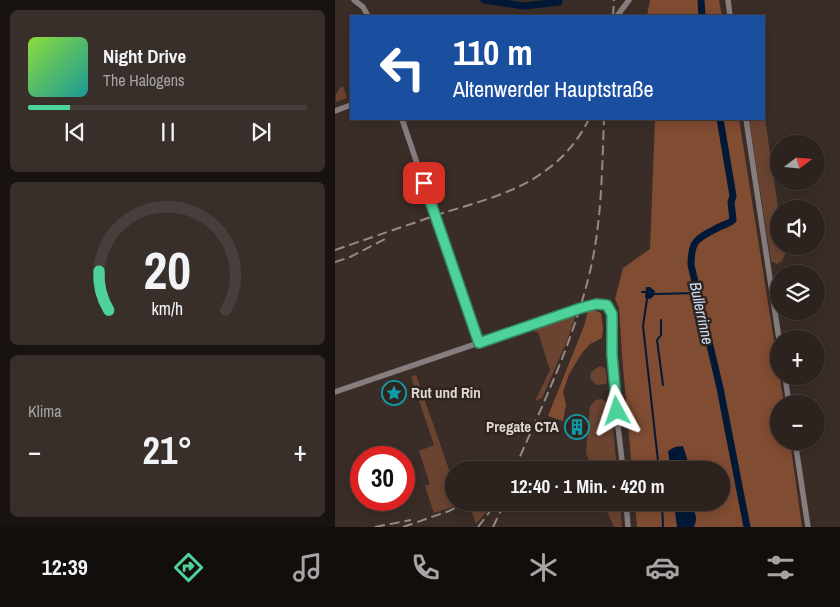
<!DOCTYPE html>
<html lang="de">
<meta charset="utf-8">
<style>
body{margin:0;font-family:"Archivo Narrow",sans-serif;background:#382f2b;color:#f1f3f6;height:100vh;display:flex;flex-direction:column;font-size:19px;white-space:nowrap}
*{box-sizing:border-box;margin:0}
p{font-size:16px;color:#a6a4a4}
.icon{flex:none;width:28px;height:28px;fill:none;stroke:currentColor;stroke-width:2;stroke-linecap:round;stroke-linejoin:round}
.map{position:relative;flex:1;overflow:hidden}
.sheet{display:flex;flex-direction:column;gap:10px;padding:10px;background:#181310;width:335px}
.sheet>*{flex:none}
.banner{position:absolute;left:15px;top:15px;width:415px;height:105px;border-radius:0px;box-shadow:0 2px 12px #0003,0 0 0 1px #483f3c;background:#1a4fa0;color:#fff;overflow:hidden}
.needle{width:32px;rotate:74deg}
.tools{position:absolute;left:435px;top:135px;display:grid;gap:10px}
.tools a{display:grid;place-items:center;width:55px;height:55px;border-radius:50%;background:#2c221e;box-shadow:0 2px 12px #0003,0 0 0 1px #483f3c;font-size:25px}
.speed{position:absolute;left:15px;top:446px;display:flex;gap:10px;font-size:25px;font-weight:700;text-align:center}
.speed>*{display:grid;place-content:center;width:65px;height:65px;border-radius:50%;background:#2c221e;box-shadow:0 2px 12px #0003,0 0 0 1px #483f3c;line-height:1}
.speed .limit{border:8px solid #d22;background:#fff;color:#111}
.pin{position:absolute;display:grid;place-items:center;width:42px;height:42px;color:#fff;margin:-21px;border-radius:10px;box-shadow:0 2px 8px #0006}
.me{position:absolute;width:55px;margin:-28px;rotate:355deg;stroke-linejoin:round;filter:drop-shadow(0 0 4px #0008)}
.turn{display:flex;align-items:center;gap:18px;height:105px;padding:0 20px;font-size:22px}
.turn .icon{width:65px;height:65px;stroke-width:2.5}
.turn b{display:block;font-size:35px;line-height:42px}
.big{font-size:38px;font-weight:700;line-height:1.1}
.sheet .widget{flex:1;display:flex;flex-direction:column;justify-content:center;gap:8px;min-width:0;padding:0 18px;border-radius:8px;background:#382f2b}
.sheet .dial{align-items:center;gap:0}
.dial svg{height:130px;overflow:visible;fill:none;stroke:#483f3c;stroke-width:7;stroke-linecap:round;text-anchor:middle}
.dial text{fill:#f1f3f6;stroke:none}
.song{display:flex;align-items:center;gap:15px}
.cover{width:60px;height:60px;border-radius:8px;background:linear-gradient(135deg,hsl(90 70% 55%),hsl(180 70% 35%))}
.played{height:5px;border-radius:2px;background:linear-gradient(90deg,#4dd39a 15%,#483f3c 15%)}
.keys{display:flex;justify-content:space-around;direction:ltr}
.heat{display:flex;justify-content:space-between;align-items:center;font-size:28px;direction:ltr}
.trip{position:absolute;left:110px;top:461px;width:285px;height:50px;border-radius:25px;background:#2c221e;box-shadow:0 2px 12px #0003,0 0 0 1px #483f3c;font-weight:700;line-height:50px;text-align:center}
.dock{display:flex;height:80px;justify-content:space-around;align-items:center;background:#120e0c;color:#a6a4a4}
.dock .icon{width:35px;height:35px}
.dock .on{color:#4dd39a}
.dock b{font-size:22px;color:#f1f3f6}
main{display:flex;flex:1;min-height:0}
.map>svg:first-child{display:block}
</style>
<main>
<section class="sheet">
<div class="widget">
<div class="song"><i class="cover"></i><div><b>Night Drive</b><p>The Halogens</p></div></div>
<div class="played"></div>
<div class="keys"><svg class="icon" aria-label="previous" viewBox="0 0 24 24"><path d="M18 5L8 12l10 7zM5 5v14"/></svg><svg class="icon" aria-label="pause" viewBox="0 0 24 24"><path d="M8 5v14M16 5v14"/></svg><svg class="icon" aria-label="next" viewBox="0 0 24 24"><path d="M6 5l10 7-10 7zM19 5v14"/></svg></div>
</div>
<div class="widget dial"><svg viewBox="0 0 100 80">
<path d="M14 69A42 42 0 1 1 86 69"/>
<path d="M14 69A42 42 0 0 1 8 45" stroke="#4dd39a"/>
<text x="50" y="56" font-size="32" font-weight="700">20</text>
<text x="50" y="72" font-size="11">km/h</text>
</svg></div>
<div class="widget"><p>Klima</p>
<div class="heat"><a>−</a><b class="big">21°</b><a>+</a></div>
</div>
</section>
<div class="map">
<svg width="505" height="527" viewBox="0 0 505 527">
<rect width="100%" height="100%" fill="#3a2d28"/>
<g fill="#6b4431">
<path d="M 8,86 L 12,98 L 1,102 C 0,95 2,89 8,86 Z"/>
<path d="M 429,112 L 444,214 L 444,246 L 448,246 L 450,254 L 447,261 L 442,264 L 436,261 L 414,119 L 429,119 Z"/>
<path d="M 239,315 L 240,318 L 232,341 L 207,398 L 200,401 L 215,370 L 203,332 L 200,332 L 199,328 Z"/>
<path d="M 265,366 L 270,368 L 272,380 L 271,384 L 261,385 L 255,378 L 256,372 Z"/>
<path d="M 81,375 L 119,484 L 119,502 L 126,504 L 99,513 L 90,486 L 95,484 L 84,451 L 99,445 L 76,377 Z"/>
<path d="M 266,399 L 272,402 L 276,408 L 282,470 L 257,470 L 251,453 L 255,406 L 261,400 Z"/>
<path d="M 136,503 L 136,502 L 159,503 L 141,524 L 134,504 Z"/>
<path d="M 268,503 L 285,503 L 287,527 L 279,527 Z"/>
</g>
<g fill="#804c32">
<path d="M 315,0 L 384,0 L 387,16 L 312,16 Z"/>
<path d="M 320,119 L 404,119 L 449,404 L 444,404 L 444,441 L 455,441 L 467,527 L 302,527 L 300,503 L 386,502 L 386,470 L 297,470 L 287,355 L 284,308 L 280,299 L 288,268 L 315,249 Z"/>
<path d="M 259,310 L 266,313 L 268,329 L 267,338 L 255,344 L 247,353 L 234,374 L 228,392 L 231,405 L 228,421 L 213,416 L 249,326 L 253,311 Z"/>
</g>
<g fill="#011936">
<path d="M 311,287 L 315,287 L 320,291 L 319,296 L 315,299 L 310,298 Z"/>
<path d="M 348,446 L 353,462 L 335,465 L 333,451 L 340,447 Z"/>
<path d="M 339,503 L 354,503 C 359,512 364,516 359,527 L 342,527 Z"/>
</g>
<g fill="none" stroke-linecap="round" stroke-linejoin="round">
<g stroke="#011936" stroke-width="2">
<path d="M 307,292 L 311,292"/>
<path d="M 320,294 L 363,293"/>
<path d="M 312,299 L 308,326 L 324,470"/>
<path d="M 326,320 L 326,335 L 322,340 L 328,385"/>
<path d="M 327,502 L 328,527"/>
</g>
<g stroke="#011936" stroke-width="7">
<path d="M 149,0 L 189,6 L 224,2"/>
<path d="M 366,0 L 367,16"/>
<path d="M 385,119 L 398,196 L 396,202 L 398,220 C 394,224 390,224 384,227 C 363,238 356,239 356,265 L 385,388 L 412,527"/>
</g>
<g stroke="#857d7e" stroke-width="5.5">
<path d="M 19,0 L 28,7 L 33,16"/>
<path d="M 393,0 L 395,16"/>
<path d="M 282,16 L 294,0"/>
<path d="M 0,111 L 16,105"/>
<path d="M 67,119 L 143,343"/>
<path d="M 411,119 L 444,339"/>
<path d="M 450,376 L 454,404"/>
<path d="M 0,392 L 246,308 C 254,306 268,299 275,308 C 281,316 277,340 277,350 C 277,390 284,430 288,470"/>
<path d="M 460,441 L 473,527"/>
<path d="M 291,502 L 293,527"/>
</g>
<g stroke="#958a86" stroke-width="2" stroke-dasharray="10 5" stroke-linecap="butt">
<path d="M 278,16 L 279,0"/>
<path d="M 0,250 C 35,238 70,226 105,214 C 139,203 178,194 207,173 C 228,159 243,141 254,119"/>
<path d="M 0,262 L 15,257 L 52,238"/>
<path d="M 179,470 C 208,404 240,338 256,267 C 267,218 267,168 269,119"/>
<path d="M 40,527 L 76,520"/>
<path d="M 68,527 L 114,511 L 132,502"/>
<path d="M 143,527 L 162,502"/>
<path d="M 158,527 L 170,502"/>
</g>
</g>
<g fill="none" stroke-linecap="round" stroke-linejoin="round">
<defs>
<path id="route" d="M 89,183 L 144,343 L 246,308 L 261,304 L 272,305 L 277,314 L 277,355 L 282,411"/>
</defs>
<use href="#route" stroke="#328964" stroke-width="12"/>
<use href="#route" stroke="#4dd39a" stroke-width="9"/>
</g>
<defs>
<symbol id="sight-ring" viewBox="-11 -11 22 22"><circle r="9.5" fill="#30241e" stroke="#0f9aa8" stroke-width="1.5"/><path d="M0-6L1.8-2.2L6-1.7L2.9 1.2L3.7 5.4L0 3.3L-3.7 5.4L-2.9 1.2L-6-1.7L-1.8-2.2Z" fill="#0f9aa8"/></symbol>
<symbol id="building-ring" viewBox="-11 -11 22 22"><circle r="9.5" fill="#30241e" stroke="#0f9aa8" stroke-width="1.5"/><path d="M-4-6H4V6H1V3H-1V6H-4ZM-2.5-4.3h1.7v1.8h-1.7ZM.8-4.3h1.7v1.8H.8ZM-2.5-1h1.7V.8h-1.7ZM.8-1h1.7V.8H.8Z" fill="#0f9aa8"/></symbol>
</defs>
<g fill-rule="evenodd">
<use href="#sight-ring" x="45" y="379" width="28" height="28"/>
<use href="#building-ring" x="228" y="413" width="28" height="28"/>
</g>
<g text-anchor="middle" stroke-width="5" stroke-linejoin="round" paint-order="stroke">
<g font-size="15" font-weight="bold" fill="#e0d7d4" stroke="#30241e" text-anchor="start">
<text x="76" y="398">Rut und Rin</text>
<text x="224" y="432" text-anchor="end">Pregate CTA</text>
</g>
<g font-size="16" font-style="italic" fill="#c5dbf6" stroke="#30241e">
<text transform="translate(367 313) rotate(78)" y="6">Bullerrinne</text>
</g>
</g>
</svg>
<div class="tools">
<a><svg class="needle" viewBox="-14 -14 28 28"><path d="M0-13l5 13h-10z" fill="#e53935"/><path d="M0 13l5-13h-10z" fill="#a6a4a4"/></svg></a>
<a><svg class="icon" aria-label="sound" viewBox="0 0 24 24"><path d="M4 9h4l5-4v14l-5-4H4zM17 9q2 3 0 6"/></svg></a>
<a><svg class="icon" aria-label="layers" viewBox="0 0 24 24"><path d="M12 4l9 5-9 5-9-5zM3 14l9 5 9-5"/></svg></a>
<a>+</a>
<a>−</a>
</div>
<div class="speed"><div class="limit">30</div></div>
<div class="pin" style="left:89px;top:183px;background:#d93025"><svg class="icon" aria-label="arrive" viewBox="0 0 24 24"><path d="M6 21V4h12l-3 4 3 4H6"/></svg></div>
<svg class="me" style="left:282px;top:411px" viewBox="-20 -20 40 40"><path d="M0-17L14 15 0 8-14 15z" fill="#4dd39a" stroke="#fff" stroke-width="4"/></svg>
<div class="trip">12:40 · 1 Min. · 420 m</div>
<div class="banner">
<div class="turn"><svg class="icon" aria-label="left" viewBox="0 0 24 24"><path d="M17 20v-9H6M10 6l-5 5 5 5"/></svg><div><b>110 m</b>Altenwerder Hauptstraße</div></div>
</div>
</div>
</main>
<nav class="dock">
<b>12:39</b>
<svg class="icon on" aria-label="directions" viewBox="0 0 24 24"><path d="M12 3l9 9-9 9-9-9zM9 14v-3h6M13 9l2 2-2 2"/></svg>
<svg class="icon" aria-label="music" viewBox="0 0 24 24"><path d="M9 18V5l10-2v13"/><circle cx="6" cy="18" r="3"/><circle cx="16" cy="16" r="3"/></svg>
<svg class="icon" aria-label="phone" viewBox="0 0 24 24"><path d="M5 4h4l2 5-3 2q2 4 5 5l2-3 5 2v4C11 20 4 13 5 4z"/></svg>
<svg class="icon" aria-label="climate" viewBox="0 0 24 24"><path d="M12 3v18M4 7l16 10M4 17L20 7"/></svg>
<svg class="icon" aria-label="car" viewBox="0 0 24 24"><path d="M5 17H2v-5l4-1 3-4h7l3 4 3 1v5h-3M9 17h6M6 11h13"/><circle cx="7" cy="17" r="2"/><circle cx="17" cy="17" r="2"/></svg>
<svg class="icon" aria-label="filters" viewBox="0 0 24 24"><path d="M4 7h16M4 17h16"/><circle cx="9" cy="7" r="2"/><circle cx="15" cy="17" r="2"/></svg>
</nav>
